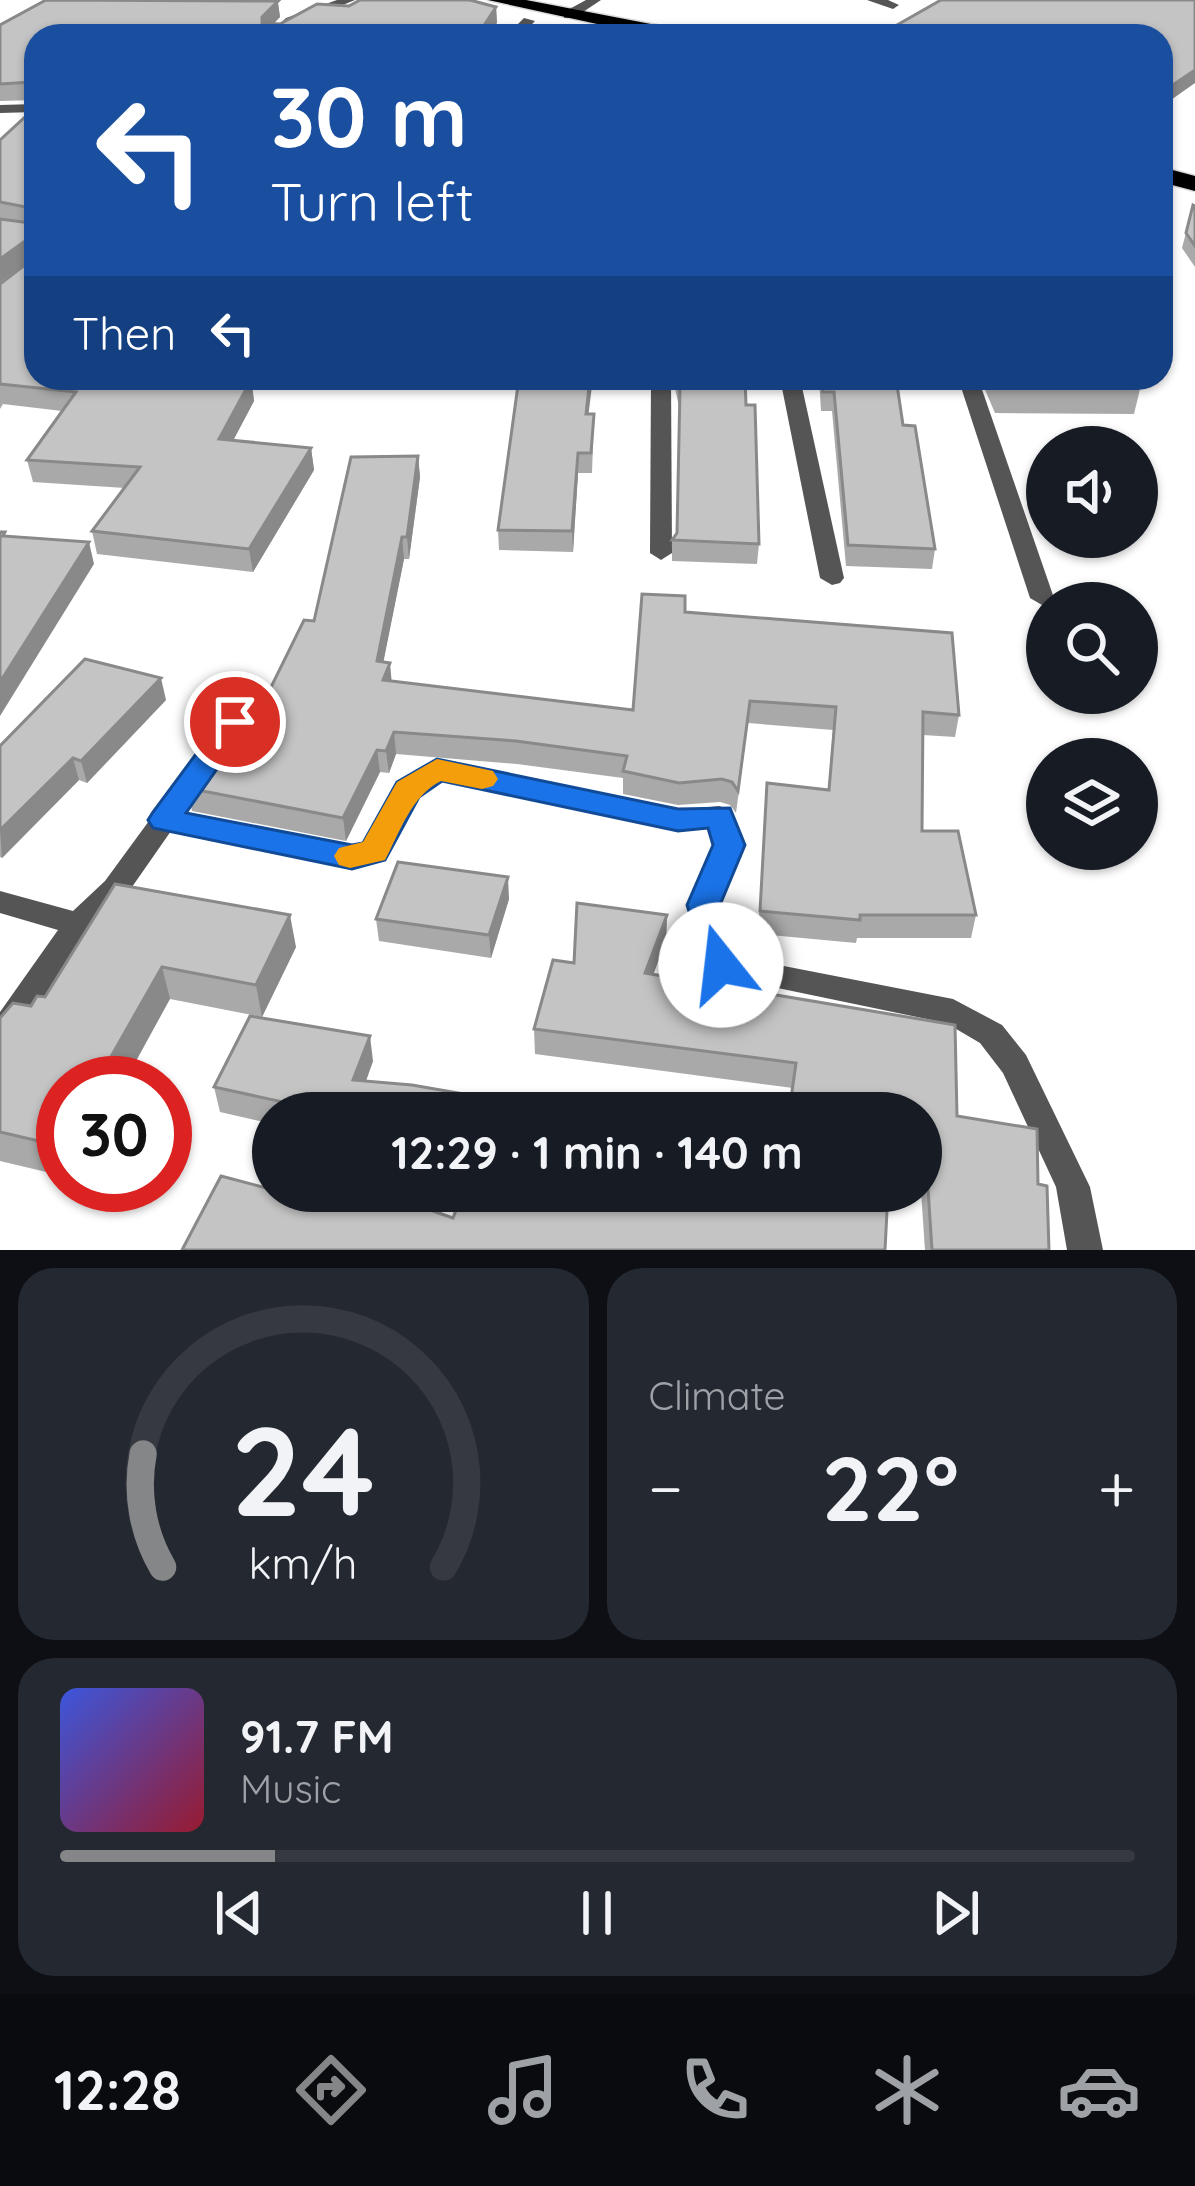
<!DOCTYPE html>
<meta charset="utf-8">
<style>
body{margin:0;font-family:Quicksand,sans-serif;background:#242831;color:#f1f3f6;height:100vh;display:flex;flex-direction:column;font-size:45px;white-space:nowrap}
*{box-sizing:border-box;margin:0}
p{font-size:39px;color:#9ea1a6}
.icon{flex:none;width:66px;height:66px;fill:none;stroke:currentColor;stroke-width:2;stroke-linecap:round;stroke-linejoin:round}
.map{position:relative;height:1250px;overflow:hidden}
.panel{display:flex;flex-direction:column;gap:18px;padding:18px;background:#0d0f14;flex:1}
.panel>*{flex:none}
.top-card{position:absolute;left:24px;top:24px;width:1149px;height:366px;border-radius:36px;box-shadow:0 3px 9px #0004;background:#1a4fa0;color:#fff;overflow:hidden}
.fabs{position:absolute;left:1026px;top:426px;display:grid;gap:24px}
.fabs a{display:grid;place-items:center;width:132px;height:132px;border-radius:50%;background:#171b24;box-shadow:0 3px 9px #0004;font-size:60px}
.speed{position:absolute;left:36px;top:1056px;display:flex;gap:24px;font-size:60px;font-weight:700;text-align:center}
.speed>*{display:grid;place-content:center;width:156px;height:156px;border-radius:50%;background:#171b24;box-shadow:0 3px 9px #0004;line-height:1}
.speed .limit{border:18px solid #d22;background:#fff;color:#111}
.pin{position:absolute;display:grid;place-items:center;width:102px;height:102px;color:#fff;margin:-51px;border:6px solid #fff;border-radius:50%;box-shadow:0 3px 12px #0007}
.me{position:absolute;width:132px;margin:-66px;rotate:344deg;stroke-linejoin:round;filter:drop-shadow(0 0 9px #0008)}
.turn{display:flex;align-items:center;gap:42px;height:252px;padding:0 48px;font-size:54px}
.turn .icon{width:156px;height:156px;stroke-width:2.5}
.turn b{display:block;font-size:84px;line-height:102px}
.then{display:flex;align-items:center;height:114px;padding:0 48px;background:#0003;gap:24px;font-size:45px}
.big{font-size:90px;font-weight:700;line-height:1.1}
.panel .tile{flex:1;display:flex;flex-direction:column;justify-content:center;gap:18px;min-width:0;padding:0 42px;border-radius:36px;background:#242831}
.panel .dial{align-items:center;gap:0}
.dial svg{height:312px;overflow:visible;fill:none;stroke:#363941;stroke-width:7;stroke-linecap:round;text-anchor:middle}
.dial text{fill:#f1f3f6;stroke:none}
.song{display:flex;align-items:center;gap:36px}
.cover{width:144px;height:144px;border-radius:18px;background:linear-gradient(135deg,hsl(230 70% 55%),hsl(350 70% 35%))}
.played{height:12px;border-radius:6px;background:linear-gradient(90deg,#858687 20%,#363941 20%)}
.keys{display:flex;justify-content:space-around;direction:ltr}
.heat{display:flex;justify-content:space-between;align-items:center;font-size:66px;direction:ltr}
.panel .tiles{flex:1;display:grid;gap:18px;grid-template-columns:1fr 1fr}
.tile:last-child{grid-column:span 2}
.trip{position:absolute;left:252px;top:1092px;width:690px;height:120px;border-radius:60px;background:#171b24;box-shadow:0 3px 9px #0004;font-weight:700;line-height:120px;text-align:center}
.menu{display:flex;height:192px;justify-content:space-around;align-items:center;background:#090b0e;color:#9ea1a6}
.menu .icon{width:84px;height:84px}
.menu .on{color:#858687}
.menu b{font-size:54px;color:#f1f3f6}
.map>svg:first-child{display:block}
</style>
<div class="map">
<svg width="1195" height="1250" viewBox="0 0 1195 1250">
<rect width="100%" height="100%" fill="#fff"/>
<g fill="none" stroke-linecap="round" stroke-linejoin="round">
<defs>
<g id="highway">
<path d="M 488,0 L 526,0 L 682,30 L 692,36 L 652,36 Z"/>
<path d="M 1161,167 L 1195,176 L 1195,191 L 1161,182 Z"/>
</g>
</defs>
<use href="#highway" stroke="#dbdbdb" stroke-width="3"/>
<g fill="#555" fill-rule="evenodd">
<path d="M 867,0 L 888,0 L 899,5 L 893,9 Z"/>
<path d="M 524,18 L 535,21 L 521,36 L 506,36 Z"/>
<path d="M 651,378 L 671,378 L 672,553 L 661,560 L 650,553 Z"/>
<path d="M 780,378 L 800,378 L 844,578 L 840,583 L 832,585 L 820,578 Z"/>
<path d="M 958,378 L 978,378 L 1054,598 L 1050,603 L 1042,605 L 1030,598 Z"/>
</g>
<g fill="#555" fill-rule="evenodd">
<path d="M 337,0 L 355,0 L 296,24 L 282,36 L 267,36 L 286,18 Z"/>
<path d="M 586,0 L 601,0 L 574,18 L 564,18 L 564,12 Z"/>
<path d="M 36,104 L 36,112 L 0,113 L 0,105 Z"/>
<path d="M 259,681 L 272,689 L 184,814 L 352,847 L 364,844 L 398,783 L 437,760 L 678,810 L 719,806 L 729,809 L 743,845 L 719,905 L 733,956 L 953,999 L 1002,1025 L 1026,1055 L 1090,1187 L 1103,1250 L 1067,1250 L 1056,1187 L 1003,1073 L 980,1043 L 946,1023 L 710,974 L 689,905 L 715,845 L 709,827 L 678,830 L 441,779 L 418,797 L 383,859 L 352,867 L 171,831 L 125,897 L 88,932 L 11,1046 L 0,1050 L 0,1012 L 58,930 L 0,913 L 0,891 L 73,911 L 105,881 L 250,683 Z"/>
</g>
<use href="#highway" fill="#000" fill-rule="evenodd"/>
</g>
<g fill="#a9a9a9">
<path d="M 278,3 L 280,17 L 273,24 L 280,24 L 349,6 L 496,7 L 497,23 L 36,36 L 36,100 L 0,101 L 0,25 Z"/>
<path d="M 36,107 L 36,378 L 256,378 L 252,385 L 254,401 L 233,440 L 311,448 L 314,470 L 253,572 L 97,554 L 92,531 L 125,488 L 33,482 L 27,460 L 62,411 L 3,404 L 0,409 L 0,284 L 34,257 L 0,282 L 0,140 Z"/>
<path d="M 1193,205 L 1195,206 L 1195,267 L 1182,248 Z"/>
<path d="M 673,378 L 745,378 L 759,544 L 757,564 L 672,561 L 672,540 L 677,533 L 679,407 Z"/>
<path d="M 819,378 L 896,378 L 903,425 L 935,549 L 932,569 L 846,566 L 832,411 L 821,411 Z"/>
<path d="M 980,378 L 1137,378 L 1141,385 L 1134,414 L 995,413 Z"/>
<path d="M 588,414 L 594,414 L 592,473 L 578,473 L 573,552 L 499,550 L 498,530 Z"/>
<path d="M 418,456 L 420,477 L 409,559 L 404,559 L 383,662 L 392,681 L 633,710 L 685,612 L 959,715 L 955,737 L 923,735 L 922,831 L 976,915 L 971,938 L 857,938 L 856,943 L 758,934 L 765,805 L 828,790 L 833,730 L 748,723 L 736,813 L 730,805 L 720,802 L 678,805 L 623,794 L 623,778 L 517,764 L 396,754 L 389,773 L 380,772 L 346,841 L 192,811 L 187,788 L 243,744 L 314,621 Z"/>
<path d="M 166,700 L 87,783 L 79,780 L 2,858 L 0,857 L 0,746 Z"/>
<path d="M 115,884 L 296,947 L 262,1017 L 170,999 L 63,1083 L 63,1176 L 0,1161 L 0,1018 L 31,1006 L 45,997 Z"/>
<path d="M 509,899 L 491,958 L 379,941 L 376,919 Z"/>
<path d="M 667,915 L 666,941 L 653,975 L 957,1116 L 1038,1184 L 1049,1250 L 925,1250 L 921,1191 L 921,1113 L 793,1088 L 535,1054 L 534,1029 L 574,963 Z"/>
<path d="M 373,1061 L 366,1081 L 573,1113 L 273,1113 L 273,1124 L 220,1112 L 214,1087 Z"/>
</g>
<g fill="#898989">
<path d="M 263,0 L 281,0 L 278,3 L 280,17 L 264,33 L 262,17 Z"/>
<path d="M 496,7 L 497,23 L 488,36 L 477,36 Z"/>
<path d="M 1195,70 L 1195,83 L 1161,107 L 1164,91 Z"/>
<path d="M 32,236 L 36,256 L 0,282 L 0,259 Z"/>
<path d="M 240,378 L 256,378 L 252,385 L 254,401 L 223,460 L 219,439 Z"/>
<path d="M 590,378 L 593,378 L 586,434 L 586,414 Z"/>
<path d="M 311,448 L 314,470 L 253,572 L 249,549 Z"/>
<path d="M 578,453 L 578,473 L 573,552 L 572,531 Z"/>
<path d="M 418,456 L 420,477 L 409,559 L 407,537 Z"/>
<path d="M 402,537 L 404,559 L 379,684 L 377,661 Z"/>
<path d="M 89,542 L 94,564 L 0,716 L 0,682 Z"/>
<path d="M 390,663 L 392,685 L 383,680 Z"/>
<path d="M 161,678 L 166,700 L 87,783 L 81,761 Z"/>
<path d="M 394,732 L 396,754 L 389,773 L 386,751 Z"/>
<path d="M 377,750 L 380,772 L 346,841 L 343,818 Z"/>
<path d="M 73,758 L 79,780 L 2,858 L 0,830 Z"/>
<path d="M 508,877 L 509,899 L 491,958 L 489,935 Z"/>
<path d="M 290,915 L 296,947 L 262,1017 L 256,985 Z"/>
<path d="M 667,915 L 666,941 L 644,998 L 645,973 Z"/>
<path d="M 162,967 L 170,999 L 124,1083 L 96,1083 Z"/>
<path d="M 370,1036 L 373,1061 L 357,1105 L 353,1080 Z"/>
</g>
<g fill="#c4c4c4" stroke="#898989" stroke-width="3">
<path d="M 46,0 L 278,1 L 262,17 L 262,23 L 280,24 L 317,4 L 349,6 L 360,0 L 470,0 L 496,7 L 477,36 L 36,36 L 36,86 L 32,82 L 0,84 L 0,25 Z"/>
<path d="M 941,0 L 1195,0 L 1195,70 L 1164,91 L 1161,91 L 1161,36 L 899,36 L 883,33 Z"/>
<path d="M 36,107 L 36,209 L 0,202 L 0,140 Z"/>
<path d="M 1193,205 L 1195,206 L 1195,246 L 1186,233 Z"/>
<path d="M 36,209 L 36,378 L 240,378 L 251,380 L 219,439 L 311,448 L 249,549 L 92,531 L 140,467 L 27,460 L 76,392 L 0,384 L 0,284 L 34,258 L 36,241 L 32,236 L 0,259 L 0,219 L 31,223 Z"/>
<path d="M 519,378 L 590,378 L 586,414 L 594,414 L 591,453 L 578,453 L 572,531 L 498,530 Z"/>
<path d="M 678,378 L 745,378 L 746,405 L 755,405 L 759,544 L 672,540 L 677,533 L 680,388 Z"/>
<path d="M 822,378 L 896,378 L 903,425 L 915,426 L 935,549 L 848,545 L 834,392 L 823,392 Z"/>
<path d="M 997,378 L 1137,378 L 1141,385 L 1000,385 Z"/>
<path d="M 418,456 L 407,537 L 402,537 L 377,661 L 390,663 L 383,680 L 633,710 L 642,594 L 685,596 L 685,612 L 952,633 L 959,715 L 923,712 L 922,831 L 958,831 L 976,915 L 860,915 L 860,920 L 760,911 L 767,783 L 829,790 L 836,707 L 750,701 L 738,791 L 732,782 L 722,779 L 679,783 L 623,771 L 627,756 L 516,741 L 394,732 L 386,751 L 377,750 L 343,818 L 187,788 L 221,740 L 243,744 L 304,620 L 314,621 L 351,457 Z"/>
<path d="M 0,532 L 5,532 L 3,536 L 89,542 L 0,682 Z"/>
<path d="M 85,659 L 161,678 L 81,761 L 73,758 L 0,830 L 0,746 Z"/>
<path d="M 398,862 L 508,877 L 489,935 L 376,919 Z"/>
<path d="M 115,884 L 290,915 L 256,985 L 162,967 L 96,1083 L 63,1083 L 63,1141 L 60,1146 L 0,1132 L 0,1018 L 13,1003 L 31,1006 L 37,996 L 45,997 Z"/>
<path d="M 577,903 L 667,915 L 645,973 L 955,1025 L 957,1116 L 1037,1129 L 1038,1184 L 1047,1186 L 1049,1250 L 932,1250 L 926,1157 L 921,1157 L 921,1113 L 789,1113 L 796,1063 L 534,1029 L 553,960 L 574,963 Z"/>
<path d="M 250,1016 L 370,1036 L 353,1080 L 412,1085 L 573,1113 L 293,1113 L 297,1105 L 214,1087 Z"/>
<path d="M 665,1102 L 709,1113 L 661,1113 Z"/>
<path d="M 221,1176 L 334,1206 L 342,1191 L 376,1191 L 453,1218 L 463,1191 L 888,1191 L 885,1250 L 182,1250 Z"/>
</g>
<path fill="#1a73e8" stroke="#114b97" stroke-width="3" d="M 235,712 L 250,722 L 186,813 L 352,845 L 363,843 L 397,782 L 437,759 L 678,809 L 730,808 L 745,845 L 720,905 L 738,965 L 733,975 L 721,979 L 709,975 L 687,905 L 713,845 L 708,828 L 678,831 L 442,781 L 419,797 L 385,860 L 352,869 L 153,828 L 148,820 L 153,812 L 225,715 Z"/>
<path fill="#f59e0b" d="M 437,759 L 493,771 L 498,779 L 493,786 L 482,789 L 441,781 C 411,796 400,832 385,860 L 350,868 L 339,865 L 334,856 L 339,848 L 363,842 L 397,782 Z"/>
</svg>
<div class="fabs">
<a><svg class="icon" aria-label="sound" viewBox="0 0 24 24"><path d="M4 9h4l5-4v14l-5-4H4zM17 9q2 3 0 6"/></svg></a>
<a><svg class="icon" aria-label="search" viewBox="0 0 24 24"><circle cx="10" cy="10" r="6"/><path d="M15 15l6 6"/></svg></a>
<a><svg class="icon" aria-label="layers" viewBox="0 0 24 24"><path d="M12 4l9 5-9 5-9-5zM3 14l9 5 9-5"/></svg></a>
</div>
<div class="speed"><div class="limit">30</div></div>
<div class="pin" style="left:235px;top:722px;background:#d93025"><svg class="icon" aria-label="arrive" viewBox="0 0 24 24"><path d="M6 21V4h12l-3 4 3 4H6"/></svg></div>
<svg class="me" style="left:721px;top:965px" viewBox="-20 -20 40 40"><circle r="19" fill="#fff"/><path d="M0-13L10 11 0 6-10 11z" fill="#1a73e8"/></svg>
<div class="trip">12:29 · 1 min · 140 m</div>
<div class="top-card">
<div class="turn"><svg class="icon" aria-label="left" viewBox="0 0 24 24"><path d="M17 20v-9H6M10 6l-5 5 5 5"/></svg><div><b>30 m</b>Turn left</div></div>
<div class="then">Then<svg class="icon" aria-label="left" viewBox="0 0 24 24"><path d="M17 20v-9H6M10 6l-5 5 5 5"/></svg></div>
</div>
</div>
<section class="panel">
<div class="tiles">
<div class="tile dial"><svg viewBox="0 0 100 80">
<path d="M14 69A42 42 0 1 1 86 69"/>
<path d="M14 69A42 42 0 0 1 9 40" stroke="#858687"/>
<text x="50" y="56" font-size="32" font-weight="700">24</text>
<text x="50" y="72" font-size="11">km/h</text>
</svg></div>
<div class="tile"><p>Climate</p>
<div class="heat"><a>−</a><b class="big">22°</b><a>+</a></div>
</div>
<div class="tile">
<div class="song"><i class="cover"></i><div><b>91.7 FM</b><p>Music</p></div></div>
<div class="played"></div>
<div class="keys"><svg class="icon" aria-label="previous" viewBox="0 0 24 24"><path d="M18 5L8 12l10 7zM5 5v14"/></svg><svg class="icon" aria-label="pause" viewBox="0 0 24 24"><path d="M8 5v14M16 5v14"/></svg><svg class="icon" aria-label="next" viewBox="0 0 24 24"><path d="M6 5l10 7-10 7zM19 5v14"/></svg></div>
</div>
</div>
</section>
<nav class="menu">
<b>12:28</b>
<svg class="icon on" aria-label="directions" viewBox="0 0 24 24"><path d="M12 3l9 9-9 9-9-9zM9 14v-3h6M13 9l2 2-2 2"/></svg>
<svg class="icon" aria-label="music" viewBox="0 0 24 24"><path d="M9 18V5l10-2v13"/><circle cx="6" cy="18" r="3"/><circle cx="16" cy="16" r="3"/></svg>
<svg class="icon" aria-label="phone" viewBox="0 0 24 24"><path d="M5 4h4l2 5-3 2q2 4 5 5l2-3 5 2v4C11 20 4 13 5 4z"/></svg>
<svg class="icon" aria-label="climate" viewBox="0 0 24 24"><path d="M12 3v18M4 7l16 10M4 17L20 7"/></svg>
<svg class="icon" aria-label="car" viewBox="0 0 24 24"><path d="M5 17H2v-5l4-1 3-4h7l3 4 3 1v5h-3M9 17h6M6 11h13"/><circle cx="7" cy="17" r="2"/><circle cx="17" cy="17" r="2"/></svg>
</nav>
